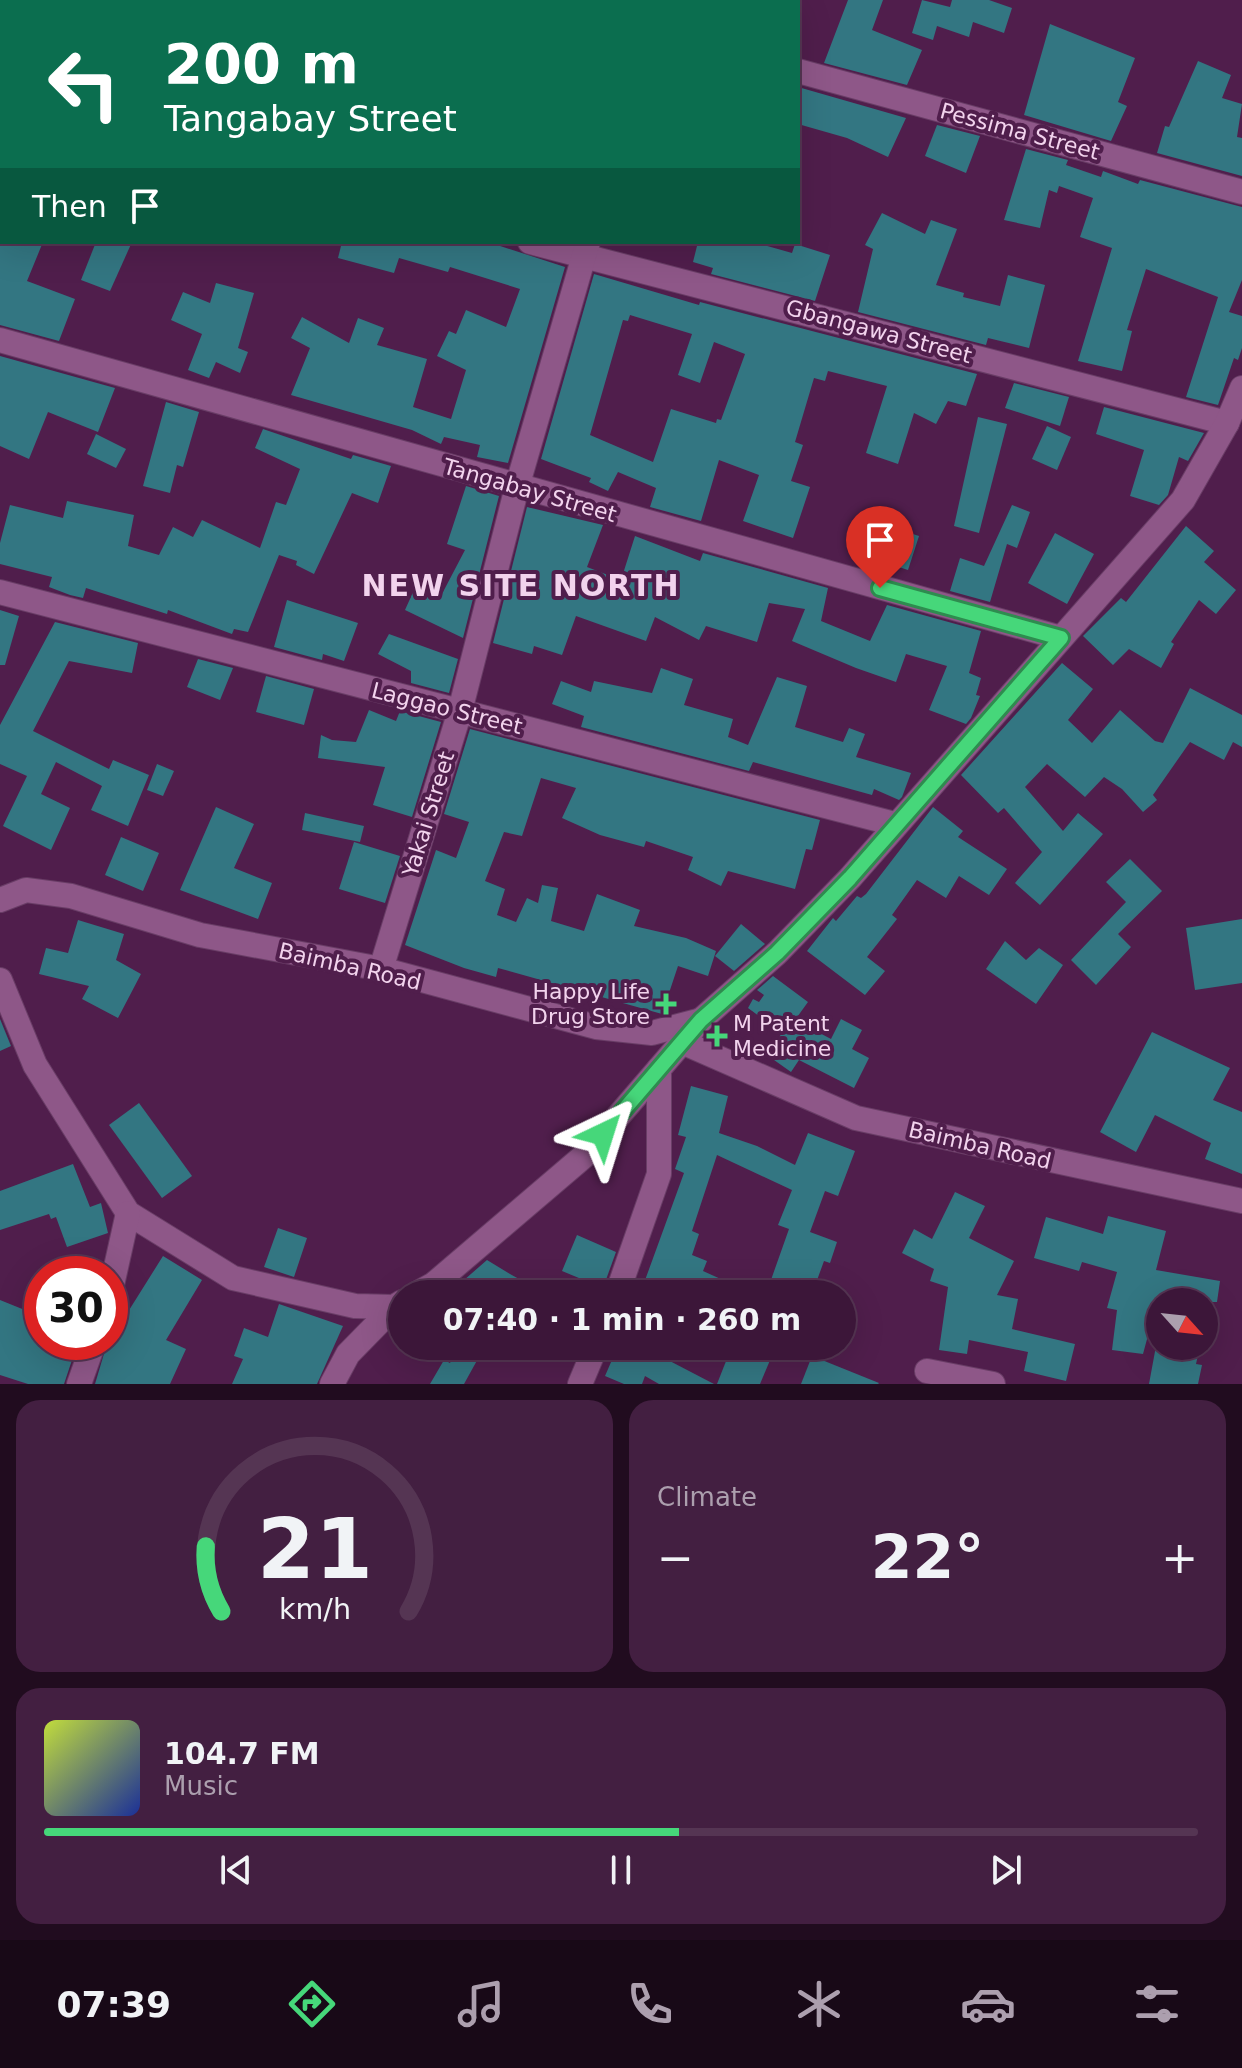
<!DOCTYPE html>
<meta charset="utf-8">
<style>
body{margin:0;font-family:"DejaVu Sans",sans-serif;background:#431f41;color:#f1f3f6;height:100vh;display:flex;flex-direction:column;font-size:30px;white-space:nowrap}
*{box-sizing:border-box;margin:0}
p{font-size:26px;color:#ac9fae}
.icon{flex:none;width:44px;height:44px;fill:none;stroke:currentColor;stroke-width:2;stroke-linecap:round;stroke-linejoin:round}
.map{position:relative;height:1384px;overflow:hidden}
.drawer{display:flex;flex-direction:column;gap:16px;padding:16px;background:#210c1f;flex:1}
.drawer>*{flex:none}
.hud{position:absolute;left:0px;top:0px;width:800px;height:244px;box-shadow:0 8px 32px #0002,0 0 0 2px #553553;background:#0b6e4f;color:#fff;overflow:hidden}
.needle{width:52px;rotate:117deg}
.controls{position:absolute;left:1146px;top:1288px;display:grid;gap:16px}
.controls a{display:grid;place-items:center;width:72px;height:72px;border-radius:50%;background:#3c1639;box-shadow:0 8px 32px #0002,0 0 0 2px #553553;font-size:40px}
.speed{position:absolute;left:24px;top:1256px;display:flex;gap:16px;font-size:40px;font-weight:700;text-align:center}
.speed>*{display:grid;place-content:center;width:104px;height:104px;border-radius:50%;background:#3c1639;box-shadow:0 8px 32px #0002,0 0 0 2px #553553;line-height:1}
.speed .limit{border:12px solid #d22;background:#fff;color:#111}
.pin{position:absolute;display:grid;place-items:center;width:68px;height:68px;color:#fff;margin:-82px -34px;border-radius:50% 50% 50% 0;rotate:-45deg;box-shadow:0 0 8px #0007}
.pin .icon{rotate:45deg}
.me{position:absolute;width:88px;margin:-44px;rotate:41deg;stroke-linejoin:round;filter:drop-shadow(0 0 6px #0008)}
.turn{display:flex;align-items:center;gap:28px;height:168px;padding:0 32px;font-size:36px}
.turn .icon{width:104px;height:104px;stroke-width:2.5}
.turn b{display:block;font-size:56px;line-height:68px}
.then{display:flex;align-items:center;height:76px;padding:0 32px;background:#0003;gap:16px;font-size:30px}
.big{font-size:60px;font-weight:700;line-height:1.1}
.drawer .card{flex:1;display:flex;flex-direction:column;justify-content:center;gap:12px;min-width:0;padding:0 28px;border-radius:24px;background:#431f41}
.drawer .dial{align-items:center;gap:0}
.dial svg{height:208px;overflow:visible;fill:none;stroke:#553553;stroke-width:7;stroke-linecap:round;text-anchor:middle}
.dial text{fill:#f1f3f6;stroke:none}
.song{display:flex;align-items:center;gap:24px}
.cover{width:96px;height:96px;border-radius:12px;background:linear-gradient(135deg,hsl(70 70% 55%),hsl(230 70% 35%))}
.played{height:8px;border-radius:4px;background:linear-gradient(90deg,#46d77a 55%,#553553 55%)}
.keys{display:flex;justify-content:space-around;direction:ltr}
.heat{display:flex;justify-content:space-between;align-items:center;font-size:44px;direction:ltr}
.drawer .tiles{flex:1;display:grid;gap:16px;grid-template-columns:1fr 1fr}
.card:last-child{grid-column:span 2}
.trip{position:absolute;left:388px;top:1280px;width:468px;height:80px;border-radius:40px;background:#3c1639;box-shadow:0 8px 32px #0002,0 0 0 2px #553553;font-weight:700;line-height:80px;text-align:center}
.dock{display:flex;height:128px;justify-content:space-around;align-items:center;background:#180917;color:#ac9fae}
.dock .icon{width:56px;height:56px}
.dock .current{color:#46d77a}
.dock b{font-size:36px;color:#f1f3f6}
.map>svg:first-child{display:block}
</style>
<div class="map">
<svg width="1242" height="1384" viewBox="0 0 1242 1384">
<rect width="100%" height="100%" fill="#501e4c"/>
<g fill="#337682" fill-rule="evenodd">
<path d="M 848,0 L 883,0 L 872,30 L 922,50 L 907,85 L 824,63 Z"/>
<path d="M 922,0 L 950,7 L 952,0 L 989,0 L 1012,8 L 1004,33 L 973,22 L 969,37 L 937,26 L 933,40 L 912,33 Z"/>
<path d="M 1050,24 L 1135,58 L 1118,102 L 1127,106 L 1111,141 L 1024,115 Z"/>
<path d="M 1198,61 L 1231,75 L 1222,98 L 1242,104 L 1237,137 L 1242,138 L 1242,176 L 1157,153 L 1165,126 L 1169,127 Z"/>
<path d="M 798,87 L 906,118 L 888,157 L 847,138 L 798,124 Z"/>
<path d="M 937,125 L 980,136 L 966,173 L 925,156 Z"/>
<path d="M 1026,149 L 1068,160 L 1066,165 L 1101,177 L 1103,171 L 1138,184 L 1140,180 L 1242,207 L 1242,280 L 1229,312 L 1242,316 L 1242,348 L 1238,360 L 1234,358 L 1218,405 L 1186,397 L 1218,297 L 1146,269 L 1127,330 L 1132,331 L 1122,371 L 1078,361 L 1112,248 L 1080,237 L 1093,198 L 1059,186 L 1057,193 L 1049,190 L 1040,228 L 1004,220 Z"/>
<path d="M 882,213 L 925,234 L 931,220 L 957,229 L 936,285 L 964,293 L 963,297 L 1000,306 L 1008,275 L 1045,285 L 1029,348 L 988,338 L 986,345 L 858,312 L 873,249 L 865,245 Z"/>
<path d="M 0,242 L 43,242 L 27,281 L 75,299 L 59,341 L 0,325 Z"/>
<path d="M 96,242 L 132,242 L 110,291 L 81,280 Z"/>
<path d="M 342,242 L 488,242 L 565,267 L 508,463 L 477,457 L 480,445 L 444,437 L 441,444 L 412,430 L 291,395 L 310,348 L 291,338 L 302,317 L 349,343 L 358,318 L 384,328 L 377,345 L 427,359 L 413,407 L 451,419 L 466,370 L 437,356 L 449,331 L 456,334 L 466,310 L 506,327 L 520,289 L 450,267 L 448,272 L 399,258 L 394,273 L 338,258 Z"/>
<path d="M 698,242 L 753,242 L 792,253 L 795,244 L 830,255 L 815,301 L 711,274 L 713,268 L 693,262 Z"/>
<path d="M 594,274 L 699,305 L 700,302 L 977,374 L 966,406 L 948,401 L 936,424 L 914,413 L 898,464 L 866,453 L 887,386 L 828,371 L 825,381 L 814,378 L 795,442 L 803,445 L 791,481 L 810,487 L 793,538 L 743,521 L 759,475 L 719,460 L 701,521 L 650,507 L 656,488 L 618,472 L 608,491 L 589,482 L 591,478 L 541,459 ZM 630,315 L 692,334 L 678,375 L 700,383 L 714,342 L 745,354 L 721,420 L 717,419 L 716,423 L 671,409 L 653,462 L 590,435 L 623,320 L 628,321 Z"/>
<path d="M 216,283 L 254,293 L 238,348 L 248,352 L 240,373 L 216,362 L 209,378 L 188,370 L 202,334 L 171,320 L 183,292 L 210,303 Z"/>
<path d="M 0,356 L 115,388 L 98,432 L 48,412 L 29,459 L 0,446 Z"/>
<path d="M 1014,383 L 1069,397 L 1060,426 L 1005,408 Z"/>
<path d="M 166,402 L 199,412 L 183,467 L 177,465 L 170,493 L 143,486 Z"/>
<path d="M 1104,407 L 1204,433 L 1188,461 L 1179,457 L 1168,495 L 1159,505 L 1130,496 L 1144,450 L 1096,434 Z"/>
<path d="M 978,417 L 1007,424 L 979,533 L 954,526 Z"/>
<path d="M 1047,426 L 1071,437 L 1057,470 L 1032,459 Z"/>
<path d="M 263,429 L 351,459 L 353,455 L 391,466 L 378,503 L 352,493 L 314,574 L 296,565 L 297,561 L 279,555 L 248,632 L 234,629 L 232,634 L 168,610 L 167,614 L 86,588 L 83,598 L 70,595 L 49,587 L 52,577 L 0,564 L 0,543 L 10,505 L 63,518 L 67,501 L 134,515 L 128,546 L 159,555 L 173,527 L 193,537 L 202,520 L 260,548 L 276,502 L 286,505 L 300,469 L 255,448 Z"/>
<path d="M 96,434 L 126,449 L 116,468 L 87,454 Z"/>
<path d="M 466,486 L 499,496 L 463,638 L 405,610 L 418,581 L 443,592 L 465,550 L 447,544 Z"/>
<path d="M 1012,505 L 1030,512 L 1017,548 L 1007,544 L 990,602 L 950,591 L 960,558 L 984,566 Z"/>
<path d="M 527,507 L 603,525 L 587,567 L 621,580 L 635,536 L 700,561 L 703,553 L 828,588 L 821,621 L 870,641 L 887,605 L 981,631 L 969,673 L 981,678 L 976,695 L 980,696 L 971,718 L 966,724 L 929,710 L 947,666 L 906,654 L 896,682 L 856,668 L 792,641 L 805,609 L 769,603 L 757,642 L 706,626 L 699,640 L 655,617 L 646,641 L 576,616 L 562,655 L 534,646 L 532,654 L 493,643 Z"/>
<path d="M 873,521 L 919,536 L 908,570 L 862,555 Z"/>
<path d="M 1186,526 L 1214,551 L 1204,562 L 1236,590 L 1216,614 L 1199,600 L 1171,642 L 1174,644 L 1161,668 L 1129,649 L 1113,665 L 1083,636 L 1121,598 L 1126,602 Z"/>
<path d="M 1055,533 L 1094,554 L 1067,604 L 1028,583 Z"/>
<path d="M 287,600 L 358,623 L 344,661 L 323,654 L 322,660 L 274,647 Z"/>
<path d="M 0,610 L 19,616 L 5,665 L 0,665 Z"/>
<path d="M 55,622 L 138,643 L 132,673 L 69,661 L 33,731 L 109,769 L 113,760 L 149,775 L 128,826 L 91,810 L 102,786 L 56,762 L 41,794 L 70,808 L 51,850 L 3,826 L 27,776 L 0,764 L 0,725 Z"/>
<path d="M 389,634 L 458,659 L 449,693 L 411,683 L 411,671 L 378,654 Z"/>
<path d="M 198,659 L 233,668 L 220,700 L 187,687 Z"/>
<path d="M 1062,663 L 1093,689 L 1068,720 L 1092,743 L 1120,710 L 1155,741 L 1163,743 L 1190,688 L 1242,715 L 1242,747 L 1233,742 L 1224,760 L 1190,742 L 1153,795 L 1157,800 L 1143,812 L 1122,789 L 1104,777 L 1085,797 L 1047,764 L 1025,787 L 1063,831 L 1078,813 L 1103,834 L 1040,905 L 1015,883 L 1042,852 L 1004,808 L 998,813 L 961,775 Z"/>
<path d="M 661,668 L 693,679 L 684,705 L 733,719 L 728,737 L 748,745 L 777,677 L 807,686 L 795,727 L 843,742 L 849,728 L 865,734 L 856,757 L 911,773 L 902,797 L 899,800 L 874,789 L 872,795 L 753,762 L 749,771 L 581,727 L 584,716 L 552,704 L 561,681 L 591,692 L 594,681 L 652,693 Z"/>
<path d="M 266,676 L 314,689 L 304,725 L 256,712 Z"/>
<path d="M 369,710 L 396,721 L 400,711 L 441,722 L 412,817 L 373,805 L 385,767 L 318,758 L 321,735 L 332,740 L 356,742 Z"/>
<path d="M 470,729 L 820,820 L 812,850 L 806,849 L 795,889 L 728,871 L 721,886 L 688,870 L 693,857 L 646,841 L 644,847 L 600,835 L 562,818 L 576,788 L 541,778 L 522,836 L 504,832 L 485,881 L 505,889 L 497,915 L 516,922 L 527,898 L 538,903 L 542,885 L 558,888 L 551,921 L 584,931 L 597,894 L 640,910 L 634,926 L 686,938 L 716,951 L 708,976 L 678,966 L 662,1014 L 498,968 L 496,977 L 464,968 L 405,945 L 436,850 L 456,858 L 469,822 L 444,814 Z"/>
<path d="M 157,764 L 174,771 L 163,796 L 147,790 Z"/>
<path d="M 216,807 L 254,824 L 234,868 L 272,883 L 258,919 L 180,890 Z"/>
<path d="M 933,807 L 963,831 L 958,837 L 1007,869 L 989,895 L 959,876 L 946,898 L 917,880 L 892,915 L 897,919 L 867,957 L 885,971 L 865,995 L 807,951 L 833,918 L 836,921 L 857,896 L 861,898 L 866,894 Z"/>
<path d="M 305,813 L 364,826 L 360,842 L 302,830 Z"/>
<path d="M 121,837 L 159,853 L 143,891 L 105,875 Z"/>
<path d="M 354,842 L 400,856 L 385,903 L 339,889 Z"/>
<path d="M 1130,859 L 1162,891 L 1118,934 L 1131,947 L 1096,985 L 1071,960 L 1126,902 L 1106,882 Z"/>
<path d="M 1242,919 L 1242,983 L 1195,990 L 1186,928 Z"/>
<path d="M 78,920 L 124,934 L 116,960 L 141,974 L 118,1018 L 82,999 L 89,986 L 39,974 L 46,948 L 68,953 Z"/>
<path d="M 741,924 L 765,944 L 734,971 L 715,956 Z"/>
<path d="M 1005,941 L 1026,960 L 1039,948 L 1063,965 L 1036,1004 L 986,969 Z"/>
<path d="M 773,976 L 808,1002 L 795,1020 L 831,1039 L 841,1019 L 862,1030 L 852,1049 L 869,1058 L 854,1088 L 799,1060 L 791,1072 L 767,1055 L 782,1033 L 748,1008 L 753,999 L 759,1002 L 764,995 L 757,990 Z"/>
<path d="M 0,1019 L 11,1046 L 0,1051 Z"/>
<path d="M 1152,1032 L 1230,1068 L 1213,1100 L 1242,1112 L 1242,1174 L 1205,1159 L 1211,1143 L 1155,1115 L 1136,1152 L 1100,1132 Z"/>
<path d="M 691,1086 L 728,1096 L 719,1133 L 757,1146 L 795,1165 L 808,1133 L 855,1151 L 838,1196 L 825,1191 L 810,1232 L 837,1242 L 830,1263 L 824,1261 L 812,1294 L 766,1294 L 789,1229 L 778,1225 L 792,1190 L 717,1155 L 692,1231 L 699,1234 L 692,1255 L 707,1261 L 703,1271 L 754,1294 L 640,1294 L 684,1173 L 675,1169 L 686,1137 L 678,1135 Z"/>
<path d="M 139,1103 L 192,1176 L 162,1198 L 109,1125 Z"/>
<path d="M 73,1164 L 90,1207 L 101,1203 L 108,1233 L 67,1247 L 56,1217 L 51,1219 L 49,1214 L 0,1230 L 0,1191 Z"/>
<path d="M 955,1192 L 985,1206 L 969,1238 L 1014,1261 L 997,1295 L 1018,1299 L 1012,1329 L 1075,1344 L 1066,1381 L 1024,1371 L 1028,1352 L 969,1340 L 967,1354 L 939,1350 L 948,1287 L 930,1281 L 934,1269 L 902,1253 L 914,1229 L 932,1239 Z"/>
<path d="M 1108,1216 L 1166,1231 L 1156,1270 L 1220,1281 L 1217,1302 L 1157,1302 L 1143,1354 L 1112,1350 L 1117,1310 L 1107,1308 L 1117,1272 L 1082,1262 L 1079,1271 L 1034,1258 L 1046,1217 L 1103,1234 Z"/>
<path d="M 278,1228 L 307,1238 L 294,1277 L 264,1267 Z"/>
<path d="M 577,1235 L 616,1252 L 603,1288 L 562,1271 Z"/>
<path d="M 163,1256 L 202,1280 L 166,1340 L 186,1349 L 170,1384 L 95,1384 L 114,1320 L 121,1323 Z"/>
<path d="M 487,1260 L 510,1274 L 546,1294 L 448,1294 Z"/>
<path d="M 0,1300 L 42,1317 L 42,1342 L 78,1342 L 64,1384 L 28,1384 L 0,1375 Z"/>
<path d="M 279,1304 L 343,1326 L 317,1384 L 232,1384 L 243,1359 L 234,1356 L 244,1328 L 268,1337 Z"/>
<path d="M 459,1346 L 485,1346 L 464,1384 L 430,1384 L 444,1360 L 450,1363 Z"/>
<path d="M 618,1346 L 641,1346 L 714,1384 L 659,1384 L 645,1376 L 642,1384 L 624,1384 L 605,1376 Z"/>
<path d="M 732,1346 L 776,1346 L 760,1384 L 717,1384 Z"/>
<path d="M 1156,1346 L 1200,1346 L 1196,1364 L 1202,1365 L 1198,1384 L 1149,1384 Z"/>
<path d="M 812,1356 L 879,1383 L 878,1384 L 801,1384 Z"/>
</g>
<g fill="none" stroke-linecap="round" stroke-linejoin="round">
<defs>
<g id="minor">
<path d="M 544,0 L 551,2"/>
<path d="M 657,2 L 658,0"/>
<path d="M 798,71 L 1242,192"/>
<path d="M 0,93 L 2,94"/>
<path d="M 530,242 L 1227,423"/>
<path d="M 0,340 L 1061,638"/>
<path d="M 0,592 L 895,824"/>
<path d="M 0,900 L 26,890 L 71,896 L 200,935 L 381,969 L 596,1027 L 652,1033 L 701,1020"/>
<path d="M 381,969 L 460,711 L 517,487 L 588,242"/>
<path d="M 0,980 L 35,1065 L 128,1213 L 233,1278 L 355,1306 L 394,1307 L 402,1302"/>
<path d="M 682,1042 L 856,1118 L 1242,1201"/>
<path d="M 110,1294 L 128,1213"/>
<path d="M 416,1294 L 434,1284 L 584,1156 L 701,1020 L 777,953 L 850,878 L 1183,500 L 1227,423 L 1242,388"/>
<path d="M 617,1294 L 659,1174 L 659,1069"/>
<path d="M 927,1371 L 993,1384"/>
<path d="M 79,1384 L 94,1342"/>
<path d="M 332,1384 L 348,1354 L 394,1307"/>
<path d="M 580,1384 L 596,1346"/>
</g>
</defs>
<use href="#minor" stroke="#693d66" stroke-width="26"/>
<use href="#minor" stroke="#8e5788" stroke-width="24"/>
</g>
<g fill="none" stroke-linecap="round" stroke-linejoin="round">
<defs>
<path id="route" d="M 603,1134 L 701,1020 L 777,953 L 850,878 L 1061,638 L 880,588"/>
</defs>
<use href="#route" stroke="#2e8c4f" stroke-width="20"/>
<use href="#route" stroke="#46d77a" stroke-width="14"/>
</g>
<g fill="#46d77a" stroke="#501e4c" stroke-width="3">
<path d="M662 992h8v8h8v8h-8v8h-8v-8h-8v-8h8z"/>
<path d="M713 1024h8v8h8v8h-8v8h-8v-8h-8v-8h8z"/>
</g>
<g text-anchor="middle" stroke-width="8" stroke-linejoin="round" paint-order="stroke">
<g font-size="22" fill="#f2d3ed" stroke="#501e4c">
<text transform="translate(1020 131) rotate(15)" y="8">Pessima Street</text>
<text transform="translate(879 331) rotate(15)" y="8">Gbangawa Street</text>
<text transform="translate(530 490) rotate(16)" y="8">Tangabay Street</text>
<text transform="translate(447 708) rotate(14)" y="8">Laggao Street</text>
<text transform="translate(428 814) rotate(-73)" y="8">Yakai Street</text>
<text transform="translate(350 966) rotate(13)" y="8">Baimba Road</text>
<text transform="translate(980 1145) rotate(13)" y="8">Baimba Road</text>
</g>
<g font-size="22" fill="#f2d3ed" stroke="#501e4c" text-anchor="end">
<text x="650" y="999">Happy Life<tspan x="650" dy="25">Drug Store</tspan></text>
<text x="733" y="1031" text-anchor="start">M Patent<tspan x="733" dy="25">Medicine</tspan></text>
</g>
<g font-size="30" font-weight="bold" letter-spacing="2" fill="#f2d3ed" stroke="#501e4c">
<text x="521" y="596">NEW SITE NORTH</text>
</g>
</g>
</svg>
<div class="controls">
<a><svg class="needle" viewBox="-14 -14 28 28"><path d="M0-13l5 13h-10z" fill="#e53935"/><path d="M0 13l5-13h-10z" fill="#ac9fae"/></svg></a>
</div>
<div class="speed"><div class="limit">30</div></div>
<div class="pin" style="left:880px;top:588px;background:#d93025"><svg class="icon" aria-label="arrive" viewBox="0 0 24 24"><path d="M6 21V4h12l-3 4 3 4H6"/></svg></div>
<svg class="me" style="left:603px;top:1134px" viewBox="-20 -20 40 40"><path d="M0-17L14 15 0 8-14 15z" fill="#46d77a" stroke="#fff" stroke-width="4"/></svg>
<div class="trip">07:40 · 1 min · 260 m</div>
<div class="hud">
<div class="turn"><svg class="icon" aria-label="left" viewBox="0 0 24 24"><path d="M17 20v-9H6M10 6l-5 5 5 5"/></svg><div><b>200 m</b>Tangabay Street</div></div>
<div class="then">Then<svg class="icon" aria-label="arrive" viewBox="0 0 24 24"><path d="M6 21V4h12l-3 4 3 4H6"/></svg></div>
</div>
</div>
<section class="drawer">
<div class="tiles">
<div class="card dial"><svg viewBox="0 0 100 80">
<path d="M14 69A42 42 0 1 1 86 69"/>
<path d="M14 69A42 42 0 0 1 8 44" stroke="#46d77a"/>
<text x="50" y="56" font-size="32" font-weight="700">21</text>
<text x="50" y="72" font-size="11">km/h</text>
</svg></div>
<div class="card"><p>Climate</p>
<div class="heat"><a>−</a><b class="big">22°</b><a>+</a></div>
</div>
<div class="card">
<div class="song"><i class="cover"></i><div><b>104.7 FM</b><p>Music</p></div></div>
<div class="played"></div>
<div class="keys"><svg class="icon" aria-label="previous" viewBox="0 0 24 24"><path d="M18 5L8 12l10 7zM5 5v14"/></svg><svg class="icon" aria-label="pause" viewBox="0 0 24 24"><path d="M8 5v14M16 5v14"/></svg><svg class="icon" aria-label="next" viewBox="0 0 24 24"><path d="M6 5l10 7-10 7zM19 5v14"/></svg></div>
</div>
</div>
</section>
<nav class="dock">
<b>07:39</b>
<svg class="icon current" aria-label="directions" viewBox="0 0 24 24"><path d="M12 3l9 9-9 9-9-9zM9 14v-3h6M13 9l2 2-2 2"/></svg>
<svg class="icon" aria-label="music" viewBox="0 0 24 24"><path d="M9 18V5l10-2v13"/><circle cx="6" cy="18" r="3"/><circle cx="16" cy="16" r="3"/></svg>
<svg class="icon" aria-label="phone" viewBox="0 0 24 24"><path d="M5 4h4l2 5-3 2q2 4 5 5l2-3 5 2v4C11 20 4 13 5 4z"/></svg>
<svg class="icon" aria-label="climate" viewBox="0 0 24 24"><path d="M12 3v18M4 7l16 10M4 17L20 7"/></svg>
<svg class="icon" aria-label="car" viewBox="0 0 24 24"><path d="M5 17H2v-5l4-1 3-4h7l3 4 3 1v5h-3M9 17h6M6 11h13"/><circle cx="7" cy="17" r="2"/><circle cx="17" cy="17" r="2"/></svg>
<svg class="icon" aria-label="filters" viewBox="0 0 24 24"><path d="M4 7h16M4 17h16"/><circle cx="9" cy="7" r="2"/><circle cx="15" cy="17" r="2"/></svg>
</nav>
